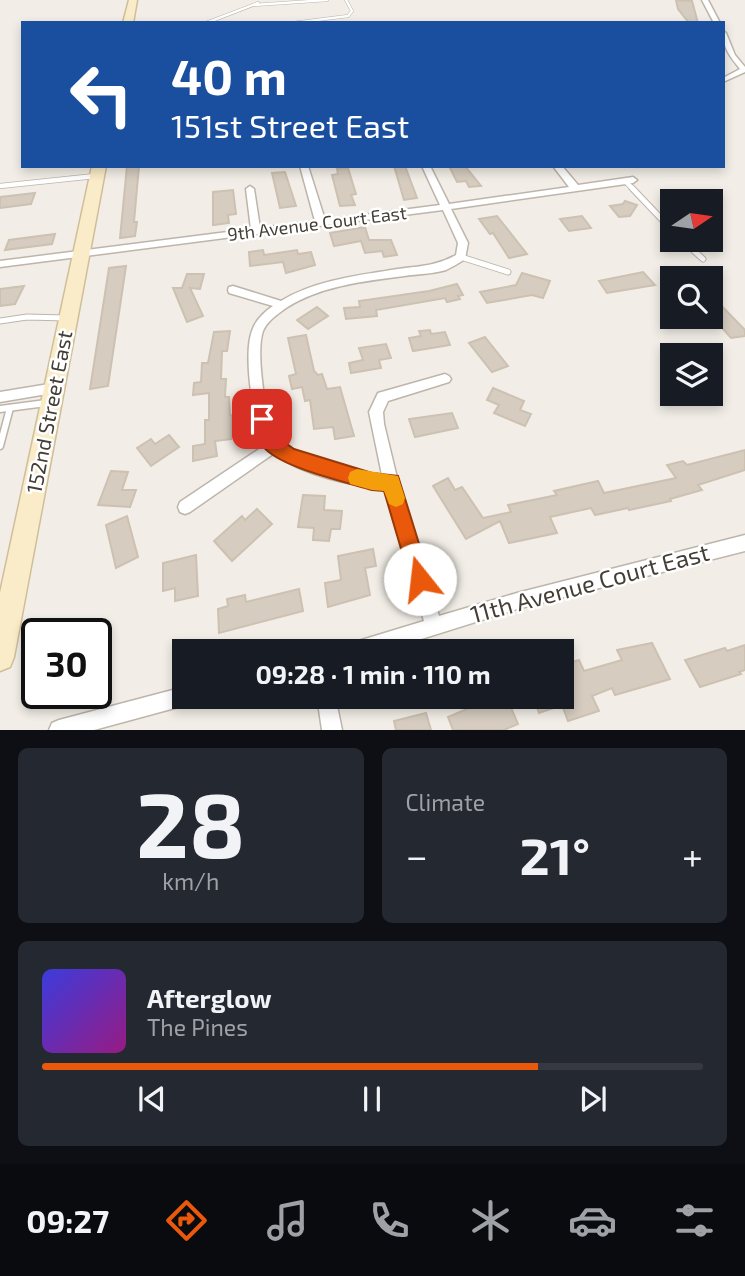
<!DOCTYPE html>
<meta charset="utf-8">
<style>
body{margin:0;font-family:"Exo 2",sans-serif;background:#242831;color:#f1f3f6;height:100vh;display:flex;flex-direction:column;font-size:26px;white-space:nowrap}
*{box-sizing:border-box;margin:0}
p{font-size:23px;color:#9ea1a6}
.icon{flex:none;width:38px;height:38px;fill:none;stroke:currentColor;stroke-width:2;stroke-linecap:round;stroke-linejoin:round}
.map{position:relative;height:730px;overflow:hidden}
.details{display:flex;flex-direction:column;gap:18px;padding:18px;background:#0d0f14;flex:1}
.details>*{flex:none}
.top-card{position:absolute;left:21px;top:21px;width:704px;height:147px;border-radius:0px;box-shadow:0 4px 10px #0003;background:#1a4fa0;color:#fff;overflow:hidden}
.needle{width:46px;rotate:77deg}
.buttons{position:absolute;left:660px;top:189px;display:grid;gap:14px}
.buttons a{display:grid;place-items:center;width:63px;height:63px;border-radius:0px;background:#171b24;box-shadow:0 4px 10px #0003;font-size:35px}
.speed{position:absolute;left:21px;top:618px;display:flex;gap:14px;font-size:35px;font-weight:700;text-align:center}
.speed>*{display:grid;place-content:center;width:91px;height:91px;border-radius:50%;background:#171b24;box-shadow:0 4px 10px #0003;line-height:1}
.speed .limit{border:4px solid #111;border-radius:10px;background:#fff;color:#111}
.pin{position:absolute;display:grid;place-items:center;width:60px;height:60px;color:#fff;margin:-30px;border-radius:14px;box-shadow:0 4px 10px #0006}
.me{position:absolute;width:77px;margin:-38px;rotate:344deg;stroke-linejoin:round;filter:drop-shadow(0 0 5px #0008)}
.turn{display:flex;align-items:center;gap:24px;height:147px;padding:0 35px;font-size:32px}
.turn .icon{width:91px;height:91px;stroke-width:2.5}
.turn b{display:block;font-size:49px;line-height:60px}
.big{font-size:52px;font-weight:700;line-height:1.1}
.details .tile{flex:1;display:flex;flex-direction:column;justify-content:center;gap:10px;min-width:0;padding:0 24px;border-radius:10px;background:#242831}
.details .dial{align-items:center;gap:0}
.dial b{font-size:91px;line-height:1}
.song{display:flex;align-items:center;gap:21px}
.cover{width:84px;height:84px;border-radius:10px;background:linear-gradient(135deg,hsl(240 70% 55%),hsl(310 70% 35%))}
.played{height:7px;border-radius:4px;background:linear-gradient(90deg,#ea580c 75%,#363941 75%)}
.keys{display:flex;justify-content:space-around;direction:ltr}
.heat{display:flex;justify-content:space-between;align-items:center;font-size:38px;direction:ltr}
.details .tiles{flex:1;display:grid;gap:18px;grid-template-columns:1fr 1fr}
.tile:last-child{grid-column:span 2}
.trip{position:absolute;left:172px;top:639px;width:402px;height:70px;border-radius:0px;background:#171b24;box-shadow:0 4px 10px #0003;font-weight:700;line-height:70px;text-align:center}
.tab-bar{display:flex;height:112px;justify-content:space-around;align-items:center;background:#090b0e;color:#9ea1a6}
.tab-bar .icon{width:49px;height:49px}
.tab-bar .active{color:#ea580c}
.tab-bar b{font-size:32px;color:#f1f3f6}
.map>svg:first-child{display:block}
</style>
<div class="map">
<svg width="745" height="730" viewBox="0 0 745 730">
<rect width="100%" height="100%" fill="#f2eee7"/>
<g fill="#d6ccc0" stroke="#cdc1b1" stroke-width="2">
<path d="M 676,0 L 692,1 L 698,23 L 689,23 L 678,9 Z"/>
<path d="M 127,166 L 139,166 L 134,222 L 137,222 L 135,236 L 120,238 Z"/>
<path d="M 394,166 L 405,166 L 417,198 L 404,200 Z"/>
<path d="M 449,166 L 465,166 L 481,186 L 469,187 L 466,181 L 457,182 Z"/>
<path d="M 348,168 L 356,194 L 351,195 L 355,205 L 340,206 L 332,175 L 338,174 L 337,169 Z"/>
<path d="M 285,172 L 296,206 L 280,208 L 272,173 Z"/>
<path d="M 233,190 L 236,214 L 228,215 L 229,223 L 213,225 L 213,192 Z"/>
<path d="M 35,193 L 31,204 L 0,208 L 0,197 Z"/>
<path d="M 625,201 L 637,205 L 630,216 L 619,217 L 610,206 L 623,204 Z"/>
<path d="M 497,216 L 527,254 L 509,258 L 493,233 L 490,234 L 479,219 Z"/>
<path d="M 582,216 L 591,228 L 569,231 L 560,219 Z"/>
<path d="M 365,227 L 369,240 L 391,240 L 397,255 L 384,257 L 382,251 L 365,253 L 361,241 L 334,246 L 330,233 Z"/>
<path d="M 55,234 L 52,244 L 5,250 L 9,240 Z"/>
<path d="M 263,250 L 264,255 L 297,250 L 298,254 L 311,252 L 315,265 L 286,273 L 283,262 L 250,266 L 249,252 Z"/>
<path d="M 126,266 L 108,386 L 90,389 L 109,268 Z"/>
<path d="M 643,272 L 655,285 L 607,293 L 599,281 Z"/>
<path d="M 522,273 L 550,281 L 543,298 L 532,295 L 487,303 L 480,292 L 516,285 Z"/>
<path d="M 187,274 L 204,274 L 200,289 L 190,288 L 203,316 L 187,322 L 173,288 L 182,288 Z"/>
<path d="M 457,284 L 463,295 L 458,296 L 460,299 L 447,302 L 445,298 L 376,310 L 377,316 L 346,319 L 344,308 L 360,307 L 359,301 L 429,291 Z"/>
<path d="M 24,286 L 15,304 L 0,306 L 0,289 Z"/>
<path d="M 710,294 L 745,330 L 745,336 L 731,338 L 710,314 Z"/>
<path d="M 317,307 L 328,316 L 308,329 L 297,320 Z"/>
<path d="M 430,330 L 431,334 L 445,332 L 450,345 L 413,351 L 409,338 L 421,336 L 419,331 Z"/>
<path d="M 230,331 L 227,351 L 222,351 L 221,379 L 226,379 L 225,397 L 229,397 L 230,415 L 232,415 L 231,439 L 215,441 L 217,456 L 193,461 L 193,446 L 205,444 L 205,420 L 209,420 L 209,393 L 193,395 L 194,383 L 201,382 L 202,363 L 208,363 L 214,332 Z"/>
<path d="M 306,335 L 314,371 L 318,375 L 322,374 L 327,389 L 340,387 L 354,436 L 335,439 L 333,427 L 314,429 L 310,400 L 305,401 L 302,387 L 292,389 L 289,376 L 296,374 L 288,338 Z"/>
<path d="M 485,337 L 508,366 L 492,372 L 469,343 Z"/>
<path d="M 386,344 L 391,358 L 379,360 L 381,368 L 351,373 L 349,363 L 363,360 L 359,348 Z"/>
<path d="M 493,388 L 524,401 L 520,410 L 531,414 L 525,426 L 494,413 L 499,405 L 487,400 Z"/>
<path d="M 452,413 L 458,428 L 415,437 L 409,419 Z"/>
<path d="M 169,435 L 179,447 L 151,466 L 137,448 L 151,439 L 155,444 Z"/>
<path d="M 745,450 L 745,470 L 698,485 L 702,490 L 670,499 L 671,501 L 629,510 L 628,508 L 595,515 L 591,508 L 550,517 L 557,533 L 509,543 L 500,521 L 466,539 L 433,486 L 448,478 L 455,490 L 462,487 L 483,518 L 511,512 L 508,505 L 557,495 L 554,491 L 598,481 L 604,493 L 676,478 L 667,465 L 683,461 L 687,465 Z"/>
<path d="M 111,471 L 128,472 L 122,490 L 136,490 L 130,507 L 98,505 Z"/>
<path d="M 303,495 L 325,496 L 324,510 L 342,511 L 340,529 L 331,529 L 329,541 L 313,540 L 314,528 L 298,527 Z"/>
<path d="M 257,509 L 272,524 L 232,561 L 214,541 L 242,516 L 245,520 Z"/>
<path d="M 127,516 L 138,557 L 116,568 L 106,525 Z"/>
<path d="M 373,549 L 376,566 L 365,568 L 370,595 L 328,607 L 325,583 L 341,580 L 338,556 Z"/>
<path d="M 196,555 L 198,596 L 175,601 L 175,588 L 163,591 L 163,563 Z"/>
<path d="M 299,589 L 303,611 L 219,633 L 218,609 L 228,606 L 227,599 L 245,595 L 246,602 Z"/>
<path d="M 652,643 L 670,679 L 615,695 L 612,688 L 592,696 L 599,711 L 568,721 L 562,705 L 539,713 L 533,696 L 562,696 L 562,665 L 579,660 L 584,671 L 622,660 L 617,650 Z"/>
<path d="M 745,645 L 745,670 L 739,672 L 741,674 L 700,687 L 685,660 L 725,648 L 727,651 Z"/>
<path d="M 497,696 L 506,696 L 518,724 L 504,730 L 453,730 L 448,717 Z"/>
<path d="M 426,713 L 431,730 L 396,730 L 394,721 Z"/>
</g>
<g fill="none" stroke-linecap="round" stroke-linejoin="round">
<defs>
<g id="lane-far3">
<path d="M 254,5 L 327,0"/>
<path d="M 206,23 L 258,3"/>
<path d="M 293,23 L 348,16 L 352,11 L 346,0"/>
</g>
<g id="lane-far2">
<path d="M 626,182 L 634,190"/>
<path d="M 0,186 L 95,176"/>
</g>
<g id="lane-far1">
<path d="M 632,188 L 672,230"/>
<path d="M 682,240 L 703,259"/>
<path d="M 461,257 L 508,272"/>
<path d="M 0,321 L 27,317 L 66,318"/>
</g>
<g id="lane">
<path d="M 0,409 L 46,403"/>
<path d="M 0,446 L 10,408"/>
</g>
<g id="street">
<path d="M 702,0 L 708,0 L 720,23 L 714,23 Z"/>
<path d="M 723,31 L 726,33 L 735,55 L 745,67 L 745,72 L 723,82 L 723,78 L 740,69 C 731,58 722,47 723,31 Z"/>
<path d="M 300,166 L 308,166 L 325,220 L 440,205 L 422,166 L 430,166 L 449,204 L 569,187 L 553,166 L 562,166 L 578,185 L 633,177 L 637,180 L 633,183 L 451,209 L 468,243 L 465,259 C 459,263 452,267 446,270 C 433,274 417,274 404,276 C 364,281 320,286 286,308 C 278,314 267,321 263,331 C 256,351 264,400 269,421 C 271,427 273,435 277,440 C 294,461 356,473 382,475 L 369,412 L 378,393 L 445,374 L 449,376 L 451,379 L 449,382 L 388,401 L 383,412 L 384,424 L 398,482 L 439,616 L 517,593 L 745,535 L 745,551 L 517,609 L 383,651 L 346,651 L 349,645 L 355,642 L 424,621 L 386,488 C 348,486 305,475 273,454 L 190,512 L 185,514 L 180,512 L 178,507 L 180,502 L 265,445 C 253,422 243,355 252,331 C 255,321 264,312 273,306 L 229,293 L 228,290 L 229,287 L 233,286 L 281,301 C 315,280 360,275 398,269 C 420,266 436,266 456,255 L 458,243 L 443,210 L 0,267 L 0,261 L 251,229 L 246,189 L 250,186 L 254,189 L 260,228 L 315,221 Z"/>
<path d="M 55,383 L 59,384 L 61,388 L 59,392 L 0,402 L 0,392 Z"/>
<path d="M 184,687 L 184,696 L 195,696 L 193,703 L 186,705 L 94,730 L 49,730 L 52,723 L 59,720 Z"/>
<path d="M 317,696 L 335,696 L 342,730 L 322,730 Z"/>
</g>
<g id="secondary">
<path d="M 129,0 L 137,0 L 133,23 L 123,23 Z"/>
<path d="M 92,166 L 106,166 L 14,657 L 10,667 L 0,671 L 0,593 Z"/>
</g>
</defs>
<use href="#lane-far3" stroke="#bdb5aa" stroke-width="3.5"/>
<use href="#lane-far2" stroke="#bdb5aa" stroke-width="6"/>
<use href="#lane-far1" stroke="#bdb5aa" stroke-width="7"/>
<use href="#lane" stroke="#bdb5aa" stroke-width="9"/>
<use href="#street" stroke="#bdb5aa" stroke-width="3"/>
<use href="#secondary" stroke="#cfbe99" stroke-width="3"/>
<use href="#lane-far3" stroke="#fff" stroke-width="2.5"/>
<use href="#lane-far2" stroke="#fff" stroke-width="4.5"/>
<use href="#lane-far1" stroke="#fff" stroke-width="5"/>
<use href="#lane" stroke="#fff" stroke-width="6"/>
<use href="#street" fill="#fff" fill-rule="evenodd"/>
<use href="#secondary" fill="#faecc8" fill-rule="evenodd"/>
</g>
<path fill="#ea580c" stroke="#983908" stroke-width="2" d="M 262,411 L 268,414 L 277,437 L 294,449 L 372,473 L 398,476 L 430,579 L 427,586 L 420,589 L 412,586 L 384,491 L 372,490 C 346,482 277,467 262,445 C 258,437 256,427 254,419 L 256,414 Z"/>
<path fill="#f59e0b" d="M 357,469 L 398,476 L 405,498 L 403,504 L 396,507 L 389,504 L 384,491 L 372,490 L 350,484 L 348,478 L 350,472 Z"/>
<g text-anchor="middle" stroke-width="5" stroke-linejoin="round" paint-order="stroke">
<g font-size="18" fill="#443e36" stroke="#fff">
<text transform="translate(317 224) rotate(-7)" y="6">9th Avenue Court East</text>
</g>
<g font-size="21" fill="#443e36" stroke="#fff">
<text transform="translate(50 412) rotate(-79)" y="7">152nd Street East</text>
</g>
<g font-size="24" fill="#443e36" stroke="#fff">
<text transform="translate(590 584) rotate(-15)" y="8">11th Avenue Court East</text>
</g>
</g>
</svg>
<div class="buttons">
<a><svg class="needle" viewBox="-14 -14 28 28"><path d="M0-13l5 13h-10z" fill="#e53935"/><path d="M0 13l5-13h-10z" fill="#9ea1a6"/></svg></a>
<a><svg class="icon" aria-label="search" viewBox="0 0 24 24"><circle cx="10" cy="10" r="6"/><path d="M15 15l6 6"/></svg></a>
<a><svg class="icon" aria-label="layers" viewBox="0 0 24 24"><path d="M12 4l9 5-9 5-9-5zM3 14l9 5 9-5"/></svg></a>
</div>
<div class="speed"><div class="limit">30</div></div>
<div class="pin" style="left:262px;top:419px;background:#d93025"><svg class="icon" aria-label="arrive" viewBox="0 0 24 24"><path d="M6 21V4h12l-3 4 3 4H6"/></svg></div>
<svg class="me" style="left:420px;top:579px" viewBox="-20 -20 40 40"><circle r="19" fill="#fff"/><path d="M0-13L10 11 0 6-10 11z" fill="#ea580c"/></svg>
<div class="trip">09:28 · 1 min · 110 m</div>
<div class="top-card">
<div class="turn"><svg class="icon" aria-label="left" viewBox="0 0 24 24"><path d="M17 20v-9H6M10 6l-5 5 5 5"/></svg><div><b>40 m</b>151st Street East</div></div>
</div>
</div>
<section class="details">
<div class="tiles">
<div class="tile dial"><b>28</b><p>km/h</p></div>
<div class="tile"><p>Climate</p>
<div class="heat"><a>−</a><b class="big">21°</b><a>+</a></div>
</div>
<div class="tile">
<div class="song"><i class="cover"></i><div><b>Afterglow</b><p>The Pines</p></div></div>
<div class="played"></div>
<div class="keys"><svg class="icon" aria-label="previous" viewBox="0 0 24 24"><path d="M18 5L8 12l10 7zM5 5v14"/></svg><svg class="icon" aria-label="pause" viewBox="0 0 24 24"><path d="M8 5v14M16 5v14"/></svg><svg class="icon" aria-label="next" viewBox="0 0 24 24"><path d="M6 5l10 7-10 7zM19 5v14"/></svg></div>
</div>
</div>
</section>
<nav class="tab-bar">
<b>09:27</b>
<svg class="icon active" aria-label="directions" viewBox="0 0 24 24"><path d="M12 3l9 9-9 9-9-9zM9 14v-3h6M13 9l2 2-2 2"/></svg>
<svg class="icon" aria-label="music" viewBox="0 0 24 24"><path d="M9 18V5l10-2v13"/><circle cx="6" cy="18" r="3"/><circle cx="16" cy="16" r="3"/></svg>
<svg class="icon" aria-label="phone" viewBox="0 0 24 24"><path d="M5 4h4l2 5-3 2q2 4 5 5l2-3 5 2v4C11 20 4 13 5 4z"/></svg>
<svg class="icon" aria-label="climate" viewBox="0 0 24 24"><path d="M12 3v18M4 7l16 10M4 17L20 7"/></svg>
<svg class="icon" aria-label="car" viewBox="0 0 24 24"><path d="M5 17H2v-5l4-1 3-4h7l3 4 3 1v5h-3M9 17h6M6 11h13"/><circle cx="7" cy="17" r="2"/><circle cx="17" cy="17" r="2"/></svg>
<svg class="icon" aria-label="filters" viewBox="0 0 24 24"><path d="M4 7h16M4 17h16"/><circle cx="9" cy="7" r="2"/><circle cx="15" cy="17" r="2"/></svg>
</nav>
